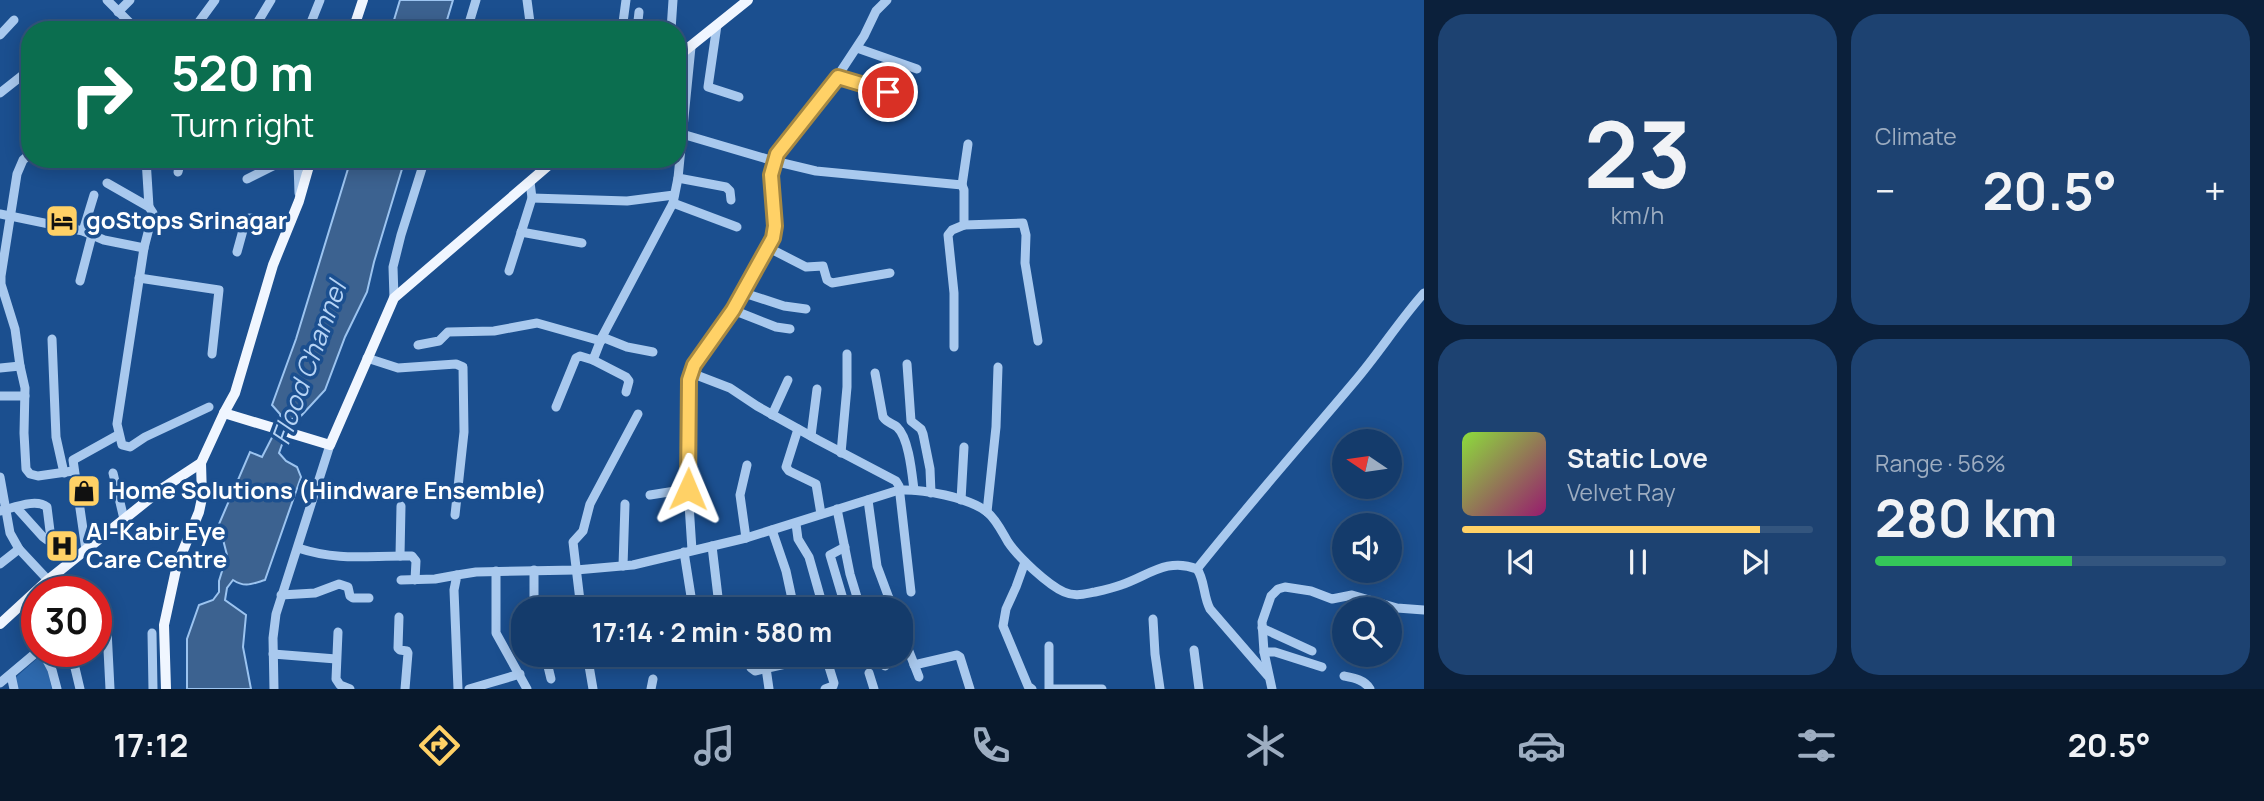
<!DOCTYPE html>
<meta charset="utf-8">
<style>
body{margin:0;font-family:Manrope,sans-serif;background:#1d4271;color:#f1f3f6;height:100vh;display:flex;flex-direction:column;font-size:26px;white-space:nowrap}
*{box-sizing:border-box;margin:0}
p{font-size:23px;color:#9dadc1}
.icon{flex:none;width:38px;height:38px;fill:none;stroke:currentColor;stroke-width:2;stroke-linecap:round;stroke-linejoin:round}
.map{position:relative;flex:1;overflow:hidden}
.sheet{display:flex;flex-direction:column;gap:14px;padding:14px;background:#0b203b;width:840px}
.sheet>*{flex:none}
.guide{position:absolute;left:21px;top:21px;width:665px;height:147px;border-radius:28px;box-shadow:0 4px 18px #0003,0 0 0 2px #33557e;background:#0b6e4f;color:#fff;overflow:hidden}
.needle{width:46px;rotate:283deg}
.fabs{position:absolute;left:1332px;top:429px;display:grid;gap:14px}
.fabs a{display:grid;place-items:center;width:70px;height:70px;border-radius:50%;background:#143b6b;box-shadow:0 4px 18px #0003,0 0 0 2px #33557e;font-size:35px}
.speed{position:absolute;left:21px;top:576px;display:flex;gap:14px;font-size:35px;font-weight:700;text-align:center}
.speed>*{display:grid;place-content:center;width:91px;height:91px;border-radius:50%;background:#143b6b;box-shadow:0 4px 18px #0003,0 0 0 2px #33557e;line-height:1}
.speed .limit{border:10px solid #d22;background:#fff;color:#111}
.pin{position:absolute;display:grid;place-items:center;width:60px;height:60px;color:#fff;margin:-30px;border:4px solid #fff;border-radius:50%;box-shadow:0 2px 7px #0007}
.me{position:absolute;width:77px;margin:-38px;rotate:1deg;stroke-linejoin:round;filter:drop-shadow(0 0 5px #0008)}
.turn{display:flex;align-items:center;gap:24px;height:147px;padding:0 35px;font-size:32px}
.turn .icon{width:91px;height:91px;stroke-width:2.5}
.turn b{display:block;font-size:49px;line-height:60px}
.big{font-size:52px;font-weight:700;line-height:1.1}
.sheet .card{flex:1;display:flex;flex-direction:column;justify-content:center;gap:10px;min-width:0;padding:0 24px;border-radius:28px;background:#1d4271}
.sheet .dial{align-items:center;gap:0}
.dial b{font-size:91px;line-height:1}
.song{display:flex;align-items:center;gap:21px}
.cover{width:84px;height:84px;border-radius:10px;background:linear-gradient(135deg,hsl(90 70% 55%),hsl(320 70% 35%))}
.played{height:7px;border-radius:4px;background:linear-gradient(90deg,#ffd166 85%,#33557e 85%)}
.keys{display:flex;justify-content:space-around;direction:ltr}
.heat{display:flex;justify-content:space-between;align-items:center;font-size:38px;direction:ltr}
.charge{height:10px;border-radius:5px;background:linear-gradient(90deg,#34c759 56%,#33557e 0)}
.sheet .tiles{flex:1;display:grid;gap:14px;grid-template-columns:repeat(2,1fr)}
.trip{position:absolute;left:511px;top:597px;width:402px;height:70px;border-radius:28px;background:#143b6b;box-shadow:0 4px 18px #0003,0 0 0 2px #33557e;font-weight:700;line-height:70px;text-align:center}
.menu{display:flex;height:112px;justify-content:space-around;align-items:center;background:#08182b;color:#9dadc1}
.menu .icon{width:49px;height:49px}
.menu .selected{color:#ffd166}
.menu b{font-size:32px;color:#f1f3f6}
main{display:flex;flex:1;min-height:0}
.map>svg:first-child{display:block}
</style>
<main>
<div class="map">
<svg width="1424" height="689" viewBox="0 0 1424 689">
<rect width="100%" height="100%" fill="#1b4f8f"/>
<path fill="#2e69ad" d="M 40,656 L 48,672 L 52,689 L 18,689 L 15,678 Z"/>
<g fill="#3c6290" stroke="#9cc4f0" stroke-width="2">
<path d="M 400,0 L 453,0 L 444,30 L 391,30 Z"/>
<path d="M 351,159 L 405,159 L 374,262 L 367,292 L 345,337 L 325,390 L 300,417 L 291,419 L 279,453 L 286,461 L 297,467 L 301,477 L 265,580 C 252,584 245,588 233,580 L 227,588 L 225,600 L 246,615 L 243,647 L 251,689 L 187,689 L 187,639 L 199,605 L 213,600 L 219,592 L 219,581 L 227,555 L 219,524 L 250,452 L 262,457 L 281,420 L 280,414 L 272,405 L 296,339 Z"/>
</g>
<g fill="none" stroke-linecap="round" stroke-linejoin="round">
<g stroke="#a9c9ee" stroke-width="9">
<path d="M 107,0 L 137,30"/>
<path d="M 527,0 L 531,30"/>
<path d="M 118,12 L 130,0"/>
<path d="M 503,25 L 511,30"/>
<path d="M 717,25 L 708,87 L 739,97"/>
<path d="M 193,30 L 215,0"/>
<path d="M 253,30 L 271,0"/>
<path d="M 308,30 L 320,0"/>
<path d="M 467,30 L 476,0"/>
<path d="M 622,30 L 626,0"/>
<path d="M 637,30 L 639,12"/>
<path d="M 671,30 L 673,0"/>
<path d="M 0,35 L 14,20"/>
<path d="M 857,48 L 917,69"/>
<path d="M 837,77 L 888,92"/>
<path d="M 0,93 L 24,74"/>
<path d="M 682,134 L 774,161 L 816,171 L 962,185 L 964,190 L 964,225 L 952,230 L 948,235 L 954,293 L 954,347"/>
<path d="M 30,154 L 23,160 L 17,174 L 1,276 L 1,284 L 15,329 L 20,366 L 25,388 L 24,433 L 26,469 L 30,474 L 38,476 L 73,471"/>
<path d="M 146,159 L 149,207"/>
<path d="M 254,164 L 257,159"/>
<path d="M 178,172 L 181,159"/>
<path d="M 678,178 L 726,187 L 730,191 L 731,200"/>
<path d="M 247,179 L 277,164 L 298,163 L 299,193"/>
<path d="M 107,183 L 149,207 L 153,213 L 144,248 L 117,424 L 122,445 L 130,447 L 145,437 L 209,407"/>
<path d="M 962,185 L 968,144"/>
<path d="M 532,198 L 627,201 L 674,195"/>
<path d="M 673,203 L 737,227"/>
<path d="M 0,214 L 83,231 L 104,240 L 144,248"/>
<path d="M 964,225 L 1023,223 L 1026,235 L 1025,263 L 1038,341"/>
<path d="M 83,231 L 94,195"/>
<path d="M 521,232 L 582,243"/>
<path d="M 769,248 L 806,267 L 823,266 L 827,280 L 832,283 L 890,273"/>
<path d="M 237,252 L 245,223 L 249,218 L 291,221"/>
<path d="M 509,271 L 532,198 L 530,182"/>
<path d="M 139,278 L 219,290 L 212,354"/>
<path d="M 80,281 L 92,235"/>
<path d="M 744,293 L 784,306 L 806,309"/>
<path d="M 394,298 L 393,267 L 401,235 L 425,159"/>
<path d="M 733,310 L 776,327 L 790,329"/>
<path d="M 602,337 L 627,347 L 653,352"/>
<path d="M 52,339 L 56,437 L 64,473"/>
<path d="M 418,345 L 439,341 L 448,332 L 494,331 L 537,323 L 601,341"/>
<path d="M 367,358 L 398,368 L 456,364 L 463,367 L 464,432 L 455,515"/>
<path d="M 593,360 L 626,377 L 629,381 L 626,392"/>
<path d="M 907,364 L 911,421 L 921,429 L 923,434 L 930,469 L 931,493"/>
<path d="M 0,368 L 20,366"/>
<path d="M 691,373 L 730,388 L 757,406 L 818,440 L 896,481 L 899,486 L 911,592"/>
<path d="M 875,373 L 883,417 C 887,423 892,423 897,427 C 909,438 912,474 914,490"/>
<path d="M 0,396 L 25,396"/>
<path d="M 556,407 L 576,358 L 580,356 L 593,360 L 602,337 L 673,203 L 678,178 L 691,47"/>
<path d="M 772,415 L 788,380"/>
<path d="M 798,429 L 786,467 L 789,471 L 816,484 L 821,514"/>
<path d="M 811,436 L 817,389"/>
<path d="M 841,453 L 847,387 L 847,354"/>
<path d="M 113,473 L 124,519"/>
<path d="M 0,477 L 10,533 L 19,549 L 48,580"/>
<path d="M 650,495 L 688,489"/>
<path d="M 868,500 L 877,566 L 893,609"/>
<path d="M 961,500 L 964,447"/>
<path d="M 837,509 L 850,574 L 860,607"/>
<path d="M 0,511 C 13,508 36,498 47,507 L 51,539 L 47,540 L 43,537 L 16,507"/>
<path d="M 987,512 L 996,427 L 998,367"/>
<path d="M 796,524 L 798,539 L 809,557 L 820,596 L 819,605 L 810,609"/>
<path d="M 772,530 L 786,571 L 792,599"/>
<path d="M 746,538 L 740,495 L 747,465"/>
<path d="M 712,546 L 718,597 L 731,609"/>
<path d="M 845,547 L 830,555 L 846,609"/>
<path d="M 298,548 C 341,562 369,555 412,556 L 416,561 L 415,580"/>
<path d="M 86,550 L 73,460 L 118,435"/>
<path d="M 692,550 L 688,489 L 691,373 L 700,356 L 744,293 L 773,238 L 775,226 L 771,175 L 774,161 L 837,77 L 864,36 L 876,11 L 887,0"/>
<path d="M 684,552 L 693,609"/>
<path d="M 400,556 L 401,506"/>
<path d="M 1025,562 L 1016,587 L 1006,609 L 1003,626 L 1028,686 L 1032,689"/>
<path d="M 0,564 L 19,549"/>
<path d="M 623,566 L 625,504"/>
<path d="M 1197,569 C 1248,505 1302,444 1355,381 C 1379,353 1399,321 1424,293"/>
<path d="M 534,570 L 534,609"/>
<path d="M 496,571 L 496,633 L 527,689"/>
<path d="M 401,580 L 435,579 L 457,575"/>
<path d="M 281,595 L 315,593 L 339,584 L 348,587 L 350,596 L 353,598 L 369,598"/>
<path d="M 96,605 L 101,605 L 106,610 L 110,689"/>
<path d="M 581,609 L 573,542 L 583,531 L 590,504 L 638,414"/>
<path d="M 399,617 L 398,648 L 400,650 L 407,651 L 408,653 L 405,689"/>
<path d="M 1153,619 L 1155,654 L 1160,689"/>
<path d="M 1262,628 L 1312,651"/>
<path d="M 901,631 L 919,677"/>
<path d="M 338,632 L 336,679 L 340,685 L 350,689"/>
<path d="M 152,633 L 153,689"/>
<path d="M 1049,646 L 1049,689"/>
<path d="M 1194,650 L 1199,689"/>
<path d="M 42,651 L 52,670 L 57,689"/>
<path d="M 71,651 L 80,689"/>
<path d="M 1264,652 L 1275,652 L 1322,667"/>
<path d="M 273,654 L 336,659"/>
<path d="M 545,654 L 551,679"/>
<path d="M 587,654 L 593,689"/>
<path d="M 747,654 L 751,668 L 755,671 L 799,661"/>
<path d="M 825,654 L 834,683 L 833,686 L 825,689"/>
<path d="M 881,654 L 885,666"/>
<path d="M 914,665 L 957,655 L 960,657 L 970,689"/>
<path d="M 766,668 L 769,689"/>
<path d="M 869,673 L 874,689"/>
<path d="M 11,675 L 14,689"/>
<path d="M 1344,676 C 1354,678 1365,680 1370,689"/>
<path d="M 0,683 L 38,651"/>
<path d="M 274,689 L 273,638 L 276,614 L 330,445"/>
<path d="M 458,689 L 454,590 L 457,575 L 476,572 L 576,570 L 633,565 L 746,538 L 899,490 C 923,489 968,497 987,512 C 996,519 1002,532 1008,542 C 1018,557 1048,585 1064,592 C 1075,597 1084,594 1095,592 C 1104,590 1113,588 1121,585 C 1148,576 1167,557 1197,569 C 1205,580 1203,596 1210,609 L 1268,676"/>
<path d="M 469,689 L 520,674"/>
<path d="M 651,689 L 653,679"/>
<path d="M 1052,689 L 1102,689"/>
<path d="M 1272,689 L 1264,652 L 1262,622 L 1271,596 L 1278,589 L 1285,587 L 1311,591 L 1332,599 L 1352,595 L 1397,608 L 1424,610"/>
</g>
<g stroke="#f0f6ff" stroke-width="10">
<path d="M 353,30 L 363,0"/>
<path d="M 677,57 L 748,0"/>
<path d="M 224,413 L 330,445 L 394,298 L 556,159"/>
<path d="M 0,624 L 48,580 L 163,488 L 201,463 L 224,413 L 235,393 L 273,265 L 299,201 L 311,159"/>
<path d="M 166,689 L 164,625 L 177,565 L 199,512 L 202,498 L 201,463"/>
</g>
</g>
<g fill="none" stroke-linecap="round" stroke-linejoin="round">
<defs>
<path id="route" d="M 688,489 L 689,380 L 694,365 L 733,310 L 773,238 L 775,226 L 771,175 L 777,154 L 838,77 L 888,92"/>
</defs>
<use href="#route" stroke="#a68842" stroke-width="18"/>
<use href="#route" stroke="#ffd166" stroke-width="12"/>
</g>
<defs>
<symbol id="hotel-square" viewBox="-11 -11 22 22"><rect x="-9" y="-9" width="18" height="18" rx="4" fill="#ffd166" stroke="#1b4f8f"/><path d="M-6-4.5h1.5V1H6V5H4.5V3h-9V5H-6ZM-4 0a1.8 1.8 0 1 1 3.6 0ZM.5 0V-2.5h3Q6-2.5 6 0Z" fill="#111"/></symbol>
<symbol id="shop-square" viewBox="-11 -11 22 22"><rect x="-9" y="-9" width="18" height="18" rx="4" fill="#ffd166" stroke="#1b4f8f"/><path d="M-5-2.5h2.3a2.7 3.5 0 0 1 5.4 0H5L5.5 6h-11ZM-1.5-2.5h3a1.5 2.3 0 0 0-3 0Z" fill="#111"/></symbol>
<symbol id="hospital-square" viewBox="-11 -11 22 22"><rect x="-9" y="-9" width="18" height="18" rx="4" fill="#ffd166" stroke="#1b4f8f"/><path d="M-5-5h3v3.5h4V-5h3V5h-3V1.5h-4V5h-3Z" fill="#111"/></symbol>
</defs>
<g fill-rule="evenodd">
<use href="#hotel-square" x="43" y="202" width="38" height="38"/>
<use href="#shop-square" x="65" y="472" width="38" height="38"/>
<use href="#hospital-square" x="43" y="527" width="38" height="38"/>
</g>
<g text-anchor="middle" stroke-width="7" stroke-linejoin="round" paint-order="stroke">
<g font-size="24" font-weight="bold" fill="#fff" stroke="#1b4f8f" text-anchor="start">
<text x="86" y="229">goStops Srinagar</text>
<text x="108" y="499">Home Solutions (Hindware Ensemble)</text>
<text x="86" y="540">Al-Kabir Eye<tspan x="86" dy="28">Care Centre</tspan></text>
</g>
<g font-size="26" font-style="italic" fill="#b5d3f5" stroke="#1b4f8f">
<text transform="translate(309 363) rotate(-70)" y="9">Flood Channel</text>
</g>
</g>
</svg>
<div class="fabs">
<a><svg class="needle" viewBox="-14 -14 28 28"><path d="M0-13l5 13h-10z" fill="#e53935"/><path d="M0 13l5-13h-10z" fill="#9dadc1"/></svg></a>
<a><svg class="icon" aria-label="sound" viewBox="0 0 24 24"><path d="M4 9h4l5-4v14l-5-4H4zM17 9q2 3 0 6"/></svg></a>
<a><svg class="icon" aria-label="search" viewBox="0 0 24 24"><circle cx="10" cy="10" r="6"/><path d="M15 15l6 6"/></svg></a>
</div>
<div class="speed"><div class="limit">30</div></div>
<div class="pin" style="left:888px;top:92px;background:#d93025"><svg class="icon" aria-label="arrive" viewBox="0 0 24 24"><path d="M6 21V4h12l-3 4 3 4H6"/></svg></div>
<svg class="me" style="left:688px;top:489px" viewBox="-20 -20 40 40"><path d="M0-17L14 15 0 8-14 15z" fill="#ffd166" stroke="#fff" stroke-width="4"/></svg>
<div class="trip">17:14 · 2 min · 580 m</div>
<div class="guide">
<div class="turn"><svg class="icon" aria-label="right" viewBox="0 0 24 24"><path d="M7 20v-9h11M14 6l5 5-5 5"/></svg><div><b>520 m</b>Turn right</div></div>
</div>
</div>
<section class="sheet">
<div class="tiles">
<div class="card dial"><b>23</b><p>km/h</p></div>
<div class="card"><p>Climate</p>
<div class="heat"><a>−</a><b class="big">20.5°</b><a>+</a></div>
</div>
<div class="card">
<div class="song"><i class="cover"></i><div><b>Static Love</b><p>Velvet Ray</p></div></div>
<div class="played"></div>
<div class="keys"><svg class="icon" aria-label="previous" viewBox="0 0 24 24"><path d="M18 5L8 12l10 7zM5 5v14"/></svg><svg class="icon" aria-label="pause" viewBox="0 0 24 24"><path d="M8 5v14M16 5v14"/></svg><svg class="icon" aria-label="next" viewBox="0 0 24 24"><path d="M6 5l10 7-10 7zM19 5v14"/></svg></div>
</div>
<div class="card"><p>Range · 56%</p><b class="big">280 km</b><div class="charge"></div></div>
</div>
</section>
</main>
<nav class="menu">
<b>17:12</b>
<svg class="icon selected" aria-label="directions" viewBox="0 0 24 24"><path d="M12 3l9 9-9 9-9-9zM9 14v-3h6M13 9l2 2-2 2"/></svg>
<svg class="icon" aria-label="music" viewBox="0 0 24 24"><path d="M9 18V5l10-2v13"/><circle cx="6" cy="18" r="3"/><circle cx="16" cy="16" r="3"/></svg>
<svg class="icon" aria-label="phone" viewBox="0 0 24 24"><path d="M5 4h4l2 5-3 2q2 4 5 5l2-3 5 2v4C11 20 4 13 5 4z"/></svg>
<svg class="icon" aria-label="climate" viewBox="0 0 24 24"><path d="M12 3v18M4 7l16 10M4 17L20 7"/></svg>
<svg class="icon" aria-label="car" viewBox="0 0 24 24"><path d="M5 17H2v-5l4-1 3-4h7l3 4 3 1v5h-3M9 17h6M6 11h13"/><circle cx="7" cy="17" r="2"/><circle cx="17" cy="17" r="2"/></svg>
<svg class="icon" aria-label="filters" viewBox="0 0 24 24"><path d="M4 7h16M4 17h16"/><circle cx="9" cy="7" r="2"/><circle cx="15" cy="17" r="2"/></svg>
<b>20.5°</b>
</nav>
